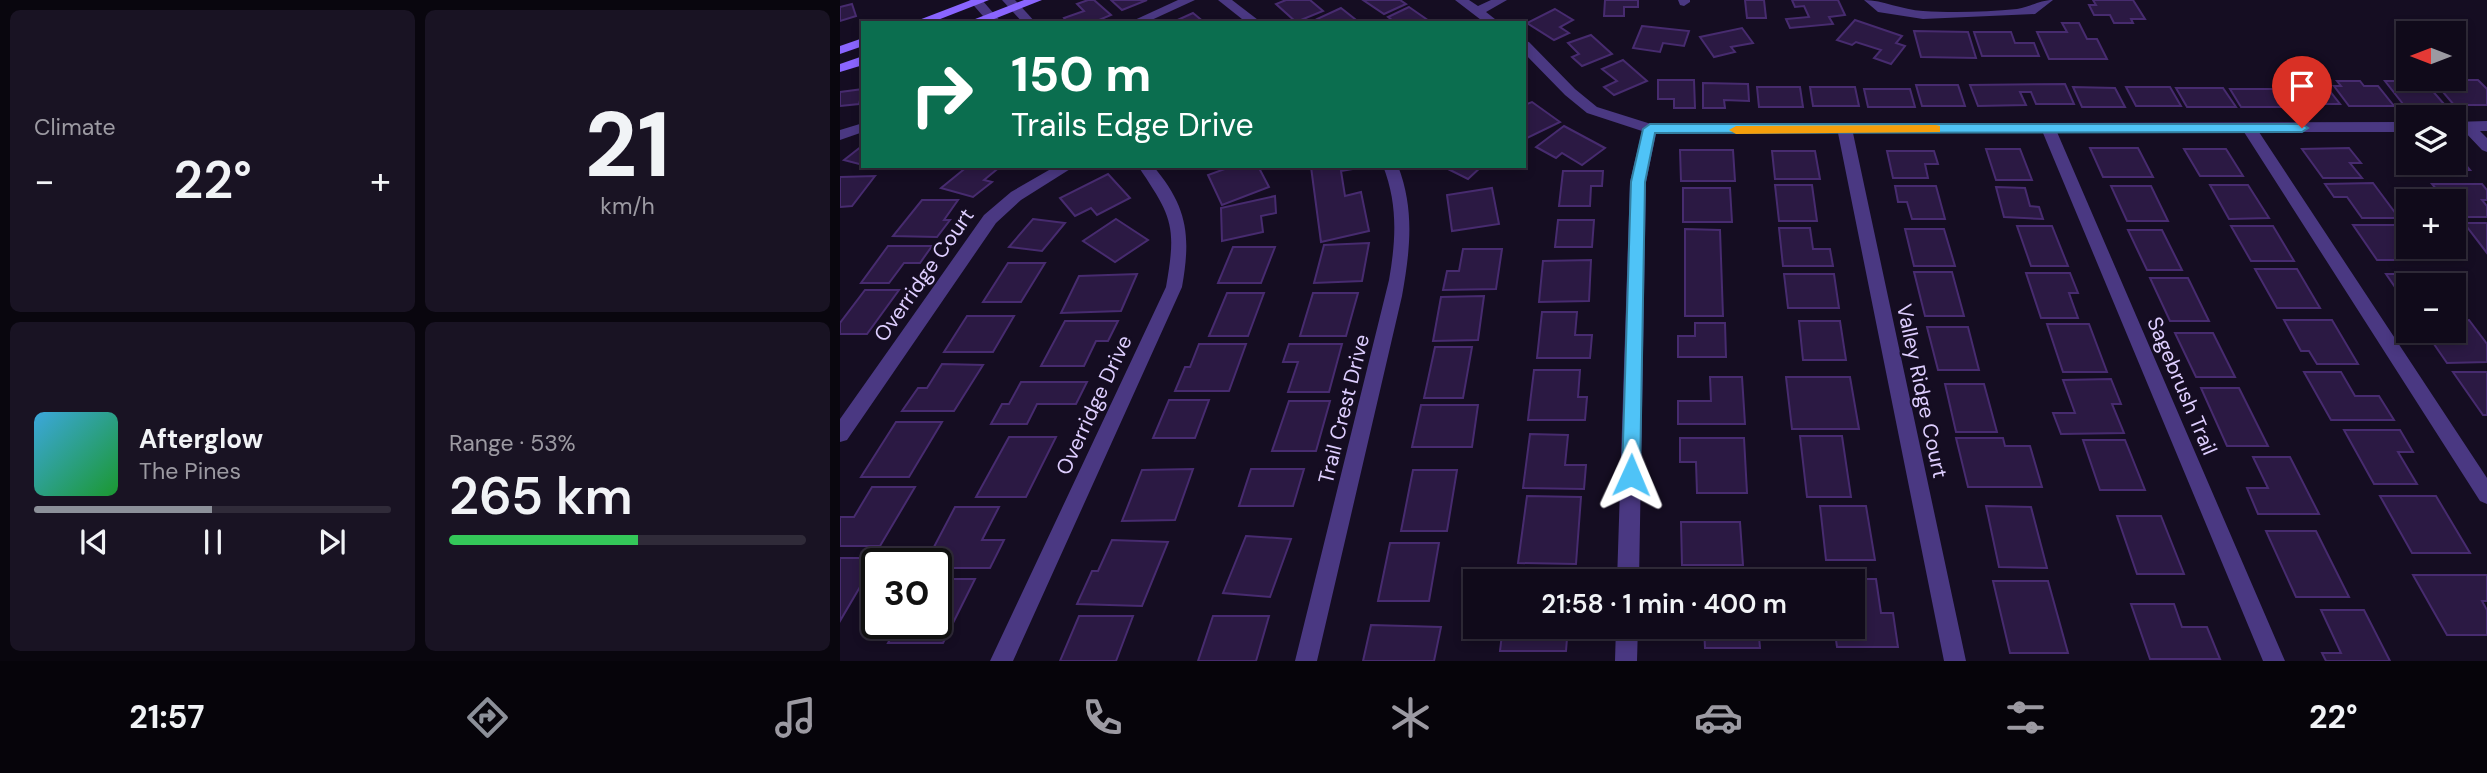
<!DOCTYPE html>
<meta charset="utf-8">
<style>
body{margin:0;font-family:"DM Sans",sans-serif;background:#191323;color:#f1f3f6;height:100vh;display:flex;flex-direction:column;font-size:26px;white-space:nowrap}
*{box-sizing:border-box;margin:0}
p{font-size:23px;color:#9c9aa2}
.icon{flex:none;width:38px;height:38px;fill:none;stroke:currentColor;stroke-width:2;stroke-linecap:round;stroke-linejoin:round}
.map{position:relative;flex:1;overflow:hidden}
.panel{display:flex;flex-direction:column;gap:10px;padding:10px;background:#09060e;width:840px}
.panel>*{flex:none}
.hud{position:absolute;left:21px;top:21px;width:665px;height:147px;border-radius:0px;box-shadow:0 4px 10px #0003,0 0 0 2px #302b39;background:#0b6e4f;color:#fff;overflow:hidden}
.needle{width:46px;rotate:270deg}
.controls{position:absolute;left:1556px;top:21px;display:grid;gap:14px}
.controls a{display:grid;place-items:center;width:70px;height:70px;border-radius:0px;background:#100a1a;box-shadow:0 4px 10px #0003,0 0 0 2px #302b39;font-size:35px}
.speed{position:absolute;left:21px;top:548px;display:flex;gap:14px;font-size:35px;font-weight:700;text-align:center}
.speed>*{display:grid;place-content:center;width:91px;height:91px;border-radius:50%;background:#100a1a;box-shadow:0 4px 10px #0003,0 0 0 2px #302b39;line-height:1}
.speed .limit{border:4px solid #111;border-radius:10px;background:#fff;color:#111}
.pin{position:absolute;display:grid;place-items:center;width:60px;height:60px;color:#fff;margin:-72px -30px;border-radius:50% 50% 50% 0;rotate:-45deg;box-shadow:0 0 7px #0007}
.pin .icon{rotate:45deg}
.me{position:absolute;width:77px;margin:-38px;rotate:1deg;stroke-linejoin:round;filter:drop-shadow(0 0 5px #0008)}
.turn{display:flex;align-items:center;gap:24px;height:147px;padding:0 35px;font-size:32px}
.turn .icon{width:91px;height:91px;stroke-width:2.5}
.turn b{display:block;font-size:49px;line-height:60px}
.big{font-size:52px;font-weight:600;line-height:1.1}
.panel .tile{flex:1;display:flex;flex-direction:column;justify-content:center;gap:10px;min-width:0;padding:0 24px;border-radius:10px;background:#191323}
.panel .dial{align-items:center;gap:0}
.dial b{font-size:91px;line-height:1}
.song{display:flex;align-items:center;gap:21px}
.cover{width:84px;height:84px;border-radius:10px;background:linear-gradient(135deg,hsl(200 70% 55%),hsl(130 70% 35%))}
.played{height:7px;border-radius:4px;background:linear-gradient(90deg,#8c9099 50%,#302b39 50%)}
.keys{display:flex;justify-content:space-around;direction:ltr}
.heat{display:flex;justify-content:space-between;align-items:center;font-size:38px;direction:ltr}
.charge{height:10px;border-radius:5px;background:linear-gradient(90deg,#34c759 53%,#302b39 0)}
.panel .tiles{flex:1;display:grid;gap:10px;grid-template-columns:repeat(2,1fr)}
.trip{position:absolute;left:623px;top:569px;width:402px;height:70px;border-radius:0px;background:#100a1a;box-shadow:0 4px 10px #0003,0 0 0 2px #302b39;font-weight:600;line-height:70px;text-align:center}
.menu{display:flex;height:112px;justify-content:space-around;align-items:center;background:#06040a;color:#9c9aa2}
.menu .icon{width:49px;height:49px}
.menu .selected{color:#8c9099}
.menu b{font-size:32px;color:#f1f3f6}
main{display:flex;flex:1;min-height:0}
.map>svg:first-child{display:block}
</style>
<main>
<section class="panel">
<div class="tiles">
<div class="tile"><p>Climate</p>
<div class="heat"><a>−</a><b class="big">22°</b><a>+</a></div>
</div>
<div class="tile dial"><b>21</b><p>km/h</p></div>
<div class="tile">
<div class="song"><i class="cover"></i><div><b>Afterglow</b><p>The Pines</p></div></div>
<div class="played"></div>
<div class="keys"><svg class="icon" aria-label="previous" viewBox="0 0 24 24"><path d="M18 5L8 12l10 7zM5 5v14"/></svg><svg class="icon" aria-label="pause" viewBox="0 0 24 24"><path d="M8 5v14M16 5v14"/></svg><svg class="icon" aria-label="next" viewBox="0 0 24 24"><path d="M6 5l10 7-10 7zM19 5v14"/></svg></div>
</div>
<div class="tile"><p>Range · 53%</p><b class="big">265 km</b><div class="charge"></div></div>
</div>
</section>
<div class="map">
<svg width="1647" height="661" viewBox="0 0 1647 661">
<rect width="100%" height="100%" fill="#150d22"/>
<g fill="#2b1943" stroke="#472b6f" stroke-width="2">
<path d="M 248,0 L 254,0 L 271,15 L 252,23 L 228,23 L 224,18 L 244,11 L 237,4 Z"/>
<path d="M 271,0 L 307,0 L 282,10 Z"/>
<path d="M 446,0 L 470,0 L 483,11 L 456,22 L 436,4 Z"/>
<path d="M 523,0 L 560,0 L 566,4 L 544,14 Z"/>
<path d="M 765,0 L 798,0 L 798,7 L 784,7 L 784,16 L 764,16 Z"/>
<path d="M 905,0 L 924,0 L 926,18 L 907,18 Z"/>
<path d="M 952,0 L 998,0 L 1005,15 L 989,17 L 993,24 L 950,28 L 946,19 L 969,17 L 964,6 L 955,7 Z"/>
<path d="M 1253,0 L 1293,0 L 1305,19 L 1291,19 L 1293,23 L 1274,23 L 1270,15 L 1254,15 L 1249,5 L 1256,5 Z"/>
<path d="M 12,4 L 16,16 L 0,21 L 0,7 Z"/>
<path d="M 569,7 L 592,23 L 556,23 L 548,17 Z"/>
<path d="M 501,8 L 520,23 L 481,23 L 477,19 Z"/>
<path d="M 715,9 L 733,20 L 720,27 L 729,33 L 714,40 L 687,23 Z"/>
<path d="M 353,13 L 365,23 L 331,23 Z"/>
<path d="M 1015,20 L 1062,36 L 1056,43 L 1065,46 L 1051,64 L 1034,58 L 1041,50 L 1016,42 L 1012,45 L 997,40 Z"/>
<path d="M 1222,23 L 1239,23 L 1247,39 L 1257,39 L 1267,59 L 1209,59 L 1197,32 L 1227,32 Z"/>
<path d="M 802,26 L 849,31 L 844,46 L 823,43 L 820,52 L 793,48 Z"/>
<path d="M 902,28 L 913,43 L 891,47 L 895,52 L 874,57 L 860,37 Z"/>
<path d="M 1074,31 L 1128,32 L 1136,58 L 1081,57 Z"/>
<path d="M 1134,32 L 1171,32 L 1175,43 L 1194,43 L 1199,56 L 1142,56 Z"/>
<path d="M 751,35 L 772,54 L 742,66 L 732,57 L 739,54 L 728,43 Z"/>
<path d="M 783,60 L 807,81 L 774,95 L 764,87 L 777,81 L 762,69 Z"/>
<path d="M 818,80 L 854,80 L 855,108 L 834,108 L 834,99 L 818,99 Z"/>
<path d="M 1609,80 L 1638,80 L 1647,89 L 1647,105 L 1614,105 L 1597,85 L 1613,85 Z"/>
<path d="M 1497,81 L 1520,81 L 1524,86 L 1538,86 L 1554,106 L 1509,106 L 1494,86 L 1501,86 Z"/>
<path d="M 1545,81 L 1584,81 L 1604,104 L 1563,104 Z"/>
<path d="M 863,83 L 908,84 L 909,101 L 884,100 L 885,108 L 863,108 Z"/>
<path d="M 1225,84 L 1234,104 L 1196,104 L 1191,92 L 1180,92 L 1186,105 L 1138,106 L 1130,85 Z"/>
<path d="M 1076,85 L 1118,85 L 1125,106 L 1082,106 Z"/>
<path d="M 1441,85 L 1485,85 L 1500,104 L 1454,104 Z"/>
<path d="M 917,87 L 960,87 L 963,107 L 919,107 Z"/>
<path d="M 970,87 L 1015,87 L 1019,106 L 973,106 Z"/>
<path d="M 1233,87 L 1275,88 L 1285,107 L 1242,107 Z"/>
<path d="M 1286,87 L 1330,87 L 1341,106 L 1296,106 Z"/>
<path d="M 1336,88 L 1383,88 L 1396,107 L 1347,107 Z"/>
<path d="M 23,89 L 19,104 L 0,106 L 0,92 Z"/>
<path d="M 1024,89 L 1070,89 L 1075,107 L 1028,107 Z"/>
<path d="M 1390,89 L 1436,89 L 1448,107 L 1401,107 Z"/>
<path d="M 692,102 L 720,122 L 685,139 L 684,105 Z"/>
<path d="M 724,126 L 765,148 L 742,165 L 722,153 L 716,158 L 696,147 Z"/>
<path d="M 22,146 L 23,165 L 4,160 Z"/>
<path d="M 1250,148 L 1298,148 L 1313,177 L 1263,177 Z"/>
<path d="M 1509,148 L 1521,163 L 1510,163 L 1522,178 L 1483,178 L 1462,149 Z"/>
<path d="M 1146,149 L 1180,149 L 1192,180 L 1156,180 Z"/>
<path d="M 1344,149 L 1386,149 L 1403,176 L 1360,176 Z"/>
<path d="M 840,150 L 893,150 L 895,181 L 841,181 Z"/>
<path d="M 932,151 L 975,151 L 980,179 L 935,179 Z"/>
<path d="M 1047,151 L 1094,151 L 1098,164 L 1085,164 L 1088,178 L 1053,178 Z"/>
<path d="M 1614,151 L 1630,170 L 1576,170 L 1570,163 L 1614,163 Z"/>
<path d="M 128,166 L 161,166 L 144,180 L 152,182 L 133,197 L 101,188 Z"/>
<path d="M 393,166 L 418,166 L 429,187 L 382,205 L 368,175 Z"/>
<path d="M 512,166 L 513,169 L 501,171 L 505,196 L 521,192 L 529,231 L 481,242 L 471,167 Z"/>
<path d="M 602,166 L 642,166 L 628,179 Z"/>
<path d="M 723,171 L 763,171 L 762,186 L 751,186 L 750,206 L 719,206 Z"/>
<path d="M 268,174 L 290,198 L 257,215 L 251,208 L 235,216 L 220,198 Z"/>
<path d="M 35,176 L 12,206 L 0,207 L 0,177 Z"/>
<path d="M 1533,183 L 1559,218 L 1522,218 L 1507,197 L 1494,197 L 1485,184 Z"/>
<path d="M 1592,184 L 1642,184 L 1647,190 L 1647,200 L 1642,200 L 1647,206 L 1647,217 L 1618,217 L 1614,211 L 1614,201 L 1606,201 Z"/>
<path d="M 935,185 L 972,185 L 977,221 L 939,221 Z"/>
<path d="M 1370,185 L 1408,185 L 1429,218 L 1389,219 Z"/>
<path d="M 1055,186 L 1096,186 L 1105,219 L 1072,219 L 1067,202 L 1058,202 Z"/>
<path d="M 1271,186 L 1311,186 L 1328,221 L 1287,221 Z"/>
<path d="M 1156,187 L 1185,188 L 1190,206 L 1199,207 L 1203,219 L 1164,217 Z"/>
<path d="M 652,188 L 659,224 L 612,231 L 607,195 Z"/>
<path d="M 843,188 L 890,188 L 892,222 L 843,222 Z"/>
<path d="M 435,196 L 436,213 L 421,216 L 423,232 L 382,241 L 381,208 Z"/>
<path d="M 82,200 L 118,200 L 104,220 L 110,220 L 97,237 L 53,236 Z"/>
<path d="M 193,219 L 225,223 L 202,251 L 169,247 Z"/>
<path d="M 276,219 L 308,240 L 275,262 L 243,241 Z"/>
<path d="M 718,220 L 754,220 L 752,247 L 715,247 Z"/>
<path d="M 1624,223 L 1647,223 L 1647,253 Z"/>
<path d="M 1513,225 L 1556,225 L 1568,242 L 1568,247 L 1572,247 L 1582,260 L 1537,260 Z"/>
<path d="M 1177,226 L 1212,226 L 1228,266 L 1191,266 Z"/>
<path d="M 1391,226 L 1433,226 L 1454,261 L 1411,261 Z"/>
<path d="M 939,228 L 970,228 L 973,249 L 990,249 L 993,266 L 943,266 Z"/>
<path d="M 845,229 L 880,230 L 883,316 L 845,316 Z"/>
<path d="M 1065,229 L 1104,229 L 1115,266 L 1074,266 Z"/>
<path d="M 1288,230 L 1322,230 L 1342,270 L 1307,270 Z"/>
<path d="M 529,243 L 522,281 L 474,283 L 484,245 Z"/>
<path d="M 48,246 L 92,246 L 80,263 L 64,263 L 49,283 L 21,283 Z"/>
<path d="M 393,247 L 435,247 L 421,283 L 378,283 Z"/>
<path d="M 623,249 L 662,249 L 656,289 L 603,290 L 607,271 L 619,271 Z"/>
<path d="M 751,260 L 749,301 L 699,302 L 703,261 Z"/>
<path d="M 168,263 L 205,263 L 181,302 L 143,302 Z"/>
<path d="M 1415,269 L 1457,269 L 1480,308 L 1437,308 Z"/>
<path d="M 1074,272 L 1112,272 L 1124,316 L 1085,316 Z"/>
<path d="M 1186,273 L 1230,273 L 1238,293 L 1229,293 L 1238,318 L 1201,318 Z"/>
<path d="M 297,274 L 281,311 L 221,313 L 239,276 Z"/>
<path d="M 944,274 L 994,274 L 999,308 L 948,308 Z"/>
<path d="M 1546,274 L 1604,274 L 1612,285 L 1568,285 L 1568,306 Z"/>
<path d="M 1310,278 L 1348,278 L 1369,321 L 1330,321 Z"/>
<path d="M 25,290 L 59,290 L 27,334 L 0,334 L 0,323 Z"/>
<path d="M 387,293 L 424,293 L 408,336 L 369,336 Z"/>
<path d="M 473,293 L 518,293 L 506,336 L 460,336 Z"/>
<path d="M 644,296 L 638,340 L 593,341 L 601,297 Z"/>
<path d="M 702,312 L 737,312 L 735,335 L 752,335 L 750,358 L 697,358 Z"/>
<path d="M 127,316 L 174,316 L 153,352 L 104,352 Z"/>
<path d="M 1444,320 L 1492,320 L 1518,364 L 1477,364 L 1469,351 L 1461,351 Z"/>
<path d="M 1629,320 L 1647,344 L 1647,362 L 1607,363 L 1585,331 L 1614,331 L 1614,321 Z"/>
<path d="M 225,321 L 278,321 L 268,341 L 256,341 L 244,366 L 201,366 Z"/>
<path d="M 959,321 L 1000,321 L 1006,360 L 963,360 Z"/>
<path d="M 855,323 L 885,323 L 886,357 L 838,357 L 838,336 L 855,336 Z"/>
<path d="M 1207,324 L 1249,324 L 1267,372 L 1223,372 Z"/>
<path d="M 1087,327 L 1128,327 L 1139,370 L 1098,370 Z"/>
<path d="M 1335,333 L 1373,333 L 1395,377 L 1356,377 Z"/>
<path d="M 359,344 L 406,344 L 389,391 L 335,391 L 345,367 L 350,367 Z"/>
<path d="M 449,344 L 502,344 L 489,392 L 448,392 L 458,362 L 443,362 Z"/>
<path d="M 595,347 L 632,347 L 623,398 L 584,398 Z"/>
<path d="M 102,364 L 143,365 L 114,411 L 62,411 L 78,388 L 87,388 Z"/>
<path d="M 694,370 L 740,370 L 738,397 L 747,397 L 745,420 L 688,420 Z"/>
<path d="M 1464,372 L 1501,372 L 1515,396 L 1539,396 L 1554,420 L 1491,420 Z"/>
<path d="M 1613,372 L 1647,372 L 1647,415 L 1643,415 Z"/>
<path d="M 870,377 L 902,377 L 905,424 L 838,424 L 838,401 L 871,401 Z"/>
<path d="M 946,377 L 1010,377 L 1019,429 L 952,429 Z"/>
<path d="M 1271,379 L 1281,404 L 1272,404 L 1284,433 L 1221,434 L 1213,413 L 1235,413 L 1223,380 Z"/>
<path d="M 181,382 L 247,382 L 236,404 L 197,404 L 187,424 L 151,424 L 162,404 L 169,404 Z"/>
<path d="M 1105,384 L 1144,384 L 1157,432 L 1116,432 Z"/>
<path d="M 1361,388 L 1399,388 L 1428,446 L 1387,446 Z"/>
<path d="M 329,400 L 369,400 L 355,438 L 313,438 Z"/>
<path d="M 449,401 L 490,401 L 476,451 L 432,451 Z"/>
<path d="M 581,405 L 638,405 L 632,447 L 572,447 Z"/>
<path d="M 56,422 L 102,422 L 69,477 L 21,477 Z"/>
<path d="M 1504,430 L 1560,430 L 1573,452 L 1558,452 L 1577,484 L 1534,484 Z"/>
<path d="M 690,434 L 728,435 L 725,465 L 746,465 L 744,489 L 683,488 Z"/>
<path d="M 960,436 L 1002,436 L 1011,497 L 967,497 Z"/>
<path d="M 169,437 L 216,437 L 186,497 L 136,497 Z"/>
<path d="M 840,438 L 904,438 L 907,493 L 857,493 L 856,462 L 840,462 Z"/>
<path d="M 1116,438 L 1163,438 L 1165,446 L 1190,446 L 1202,487 L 1128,487 Z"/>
<path d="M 1243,440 L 1285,440 L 1305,490 L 1260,490 Z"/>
<path d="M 1413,457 L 1450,457 L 1479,514 L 1418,514 L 1407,488 L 1428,488 Z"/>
<path d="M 353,469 L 335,520 L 282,521 L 302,470 Z"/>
<path d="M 411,469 L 464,469 L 453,506 L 399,506 Z"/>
<path d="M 573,470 L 617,470 L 607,531 L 561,531 Z"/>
<path d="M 32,487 L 75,487 L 40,546 L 0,546 L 0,517 L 14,517 Z"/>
<path d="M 687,496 L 741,497 L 736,564 L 678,563 Z"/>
<path d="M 1540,496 L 1596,496 L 1630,553 L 1572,553 Z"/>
<path d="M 980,506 L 1026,506 L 1035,560 L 986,560 Z"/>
<path d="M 1146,506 L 1191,507 L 1207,568 L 1159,567 Z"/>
<path d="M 115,507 L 159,507 L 142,540 L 164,540 L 150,568 L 96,568 L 96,564 L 85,564 Z"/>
<path d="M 1277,516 L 1321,516 L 1344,574 L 1297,574 Z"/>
<path d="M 841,522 L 900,522 L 903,565 L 842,565 Z"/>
<path d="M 1426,531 L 1476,531 L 1509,597 L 1456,597 Z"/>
<path d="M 406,536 L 451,539 L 430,597 L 383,593 Z"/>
<path d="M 272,540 L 328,542 L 302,606 L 237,604 L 252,571 L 258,571 Z"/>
<path d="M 550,543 L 599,543 L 589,601 L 538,601 Z"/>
<path d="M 0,558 L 37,558 L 0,621 Z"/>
<path d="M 1573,575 L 1647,575 L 1647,601 L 1642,601 L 1647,610 L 1647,635 L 1607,635 Z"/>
<rect x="686" y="577" width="45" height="4"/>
<path d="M 96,579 L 135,579 L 103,643 L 48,643 L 59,623 L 96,623 Z"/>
<path d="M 989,579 L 1036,579 L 1041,613 L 1053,613 L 1058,647 L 997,647 L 994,626 L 1013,626 L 1013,581 Z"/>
<path d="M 1153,581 L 1208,581 L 1228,653 L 1170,653 Z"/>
<path d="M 1291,604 L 1334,604 L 1342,627 L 1367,627 L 1380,659 L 1310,659 Z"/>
<path d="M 1481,610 L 1524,610 L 1550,661 L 1486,661 L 1482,653 L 1501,653 Z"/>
<path d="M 239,616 L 293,616 L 276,661 L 220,661 Z"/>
<path d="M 373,616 L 429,616 L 416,661 L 358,661 Z"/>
<path d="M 531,625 L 601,627 L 594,661 L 523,661 Z"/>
<path d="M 663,626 L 728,626 L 726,651 L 660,651 Z"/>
<path d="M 864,626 L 918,626 L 920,648 L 865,648 Z"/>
</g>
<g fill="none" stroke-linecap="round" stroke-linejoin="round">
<g fill="#4a3882" fill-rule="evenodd">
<path d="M 129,0 L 142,0 L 162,23 L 149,23 Z"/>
<path d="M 162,0 L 175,0 L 196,23 L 183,23 Z"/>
<path d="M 338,0 L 355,0 L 305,23 L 288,23 Z"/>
<path d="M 378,0 L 392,0 L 422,23 L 407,23 Z"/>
<path d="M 615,0 L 629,0 L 638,6 L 651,0 L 667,0 L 646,12 L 660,23 L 645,23 Z"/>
<path d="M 838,0 L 850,0 L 850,2 L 844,6 L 840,5 Z"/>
<path d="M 1024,0 C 1043,0 1062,10 1083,11 C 1113,13 1147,12 1177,9 C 1191,7 1199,0 1213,0 L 1195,14 L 1083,19 L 1038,12 Z"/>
<path d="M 684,41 L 689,42 L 735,89 L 757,107 L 811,124 L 1568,122 L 1568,132 L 1419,132 L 1647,478 L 1647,504 L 1640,501 L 1404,132 L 1217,132 L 1445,661 L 1423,661 L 1203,133 L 1013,133 L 1126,661 L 1104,661 L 998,133 L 816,134 L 806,182 L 799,581 L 777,581 L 790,182 L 802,131 L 747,113 L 725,95 L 684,53 Z"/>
<path d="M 1647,121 L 1647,131 L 1640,131 L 1647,138 L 1647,152 L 1642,150 L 1624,131 L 1614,130 L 1614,122 Z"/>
<path d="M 23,123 L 23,132 L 0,140 L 0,130 Z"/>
<path d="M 216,166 L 235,166 L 181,200 L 156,223 L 7,440 L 0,442 L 0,419 L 144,215 L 171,192 Z"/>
<path d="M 298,166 L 313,166 C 348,207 351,236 342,287 L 173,661 L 150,661 L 326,287 C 337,225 332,217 298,166 Z"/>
<path d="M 543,166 L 558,166 C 575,210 570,251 562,296 L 477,661 L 455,661 L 549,280 C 556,240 558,204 543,166 Z"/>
<path d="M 776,626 L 798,626 L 797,661 L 775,661 Z"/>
</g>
<g fill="#8a65ff" fill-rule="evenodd">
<path d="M 131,0 L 149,0 L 90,23 L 71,23 Z"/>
<path d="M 184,0 L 202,0 L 144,23 L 125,23 Z"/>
<path d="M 23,38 L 23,46 L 0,54 L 0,46 Z"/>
<path d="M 23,56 L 23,65 L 0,72 L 0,64 Z"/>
</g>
</g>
<path fill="#4fc3f7" stroke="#337fa1" stroke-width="2" d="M 810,124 L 1462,124 L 1468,128 L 1462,132 L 815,133 L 805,182 L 800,475 L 797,480 L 791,482 L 784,480 L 782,475 L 791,182 L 803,129 Z"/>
<path fill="#f59e0b" d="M 1096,125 L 1100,126 L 1100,132 L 896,134 L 889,130 L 896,126 Z"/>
<g text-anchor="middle" stroke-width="5" stroke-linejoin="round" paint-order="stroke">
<g font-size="21" fill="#deceff" stroke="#150d22">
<text transform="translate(84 275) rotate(-55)" y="7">Overridge Court</text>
<text transform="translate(1342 386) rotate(67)" y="7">Sagebrush Trail</text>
<text transform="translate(1082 391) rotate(78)" y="7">Valley Ridge Court</text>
<text transform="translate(254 405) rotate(-65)" y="7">Overridge Drive</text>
<text transform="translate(504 409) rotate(-76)" y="7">Trail Crest Drive</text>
</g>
</g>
</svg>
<div class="controls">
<a><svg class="needle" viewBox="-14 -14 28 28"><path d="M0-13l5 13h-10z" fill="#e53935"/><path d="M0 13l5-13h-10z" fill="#9c9aa2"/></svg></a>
<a><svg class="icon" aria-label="layers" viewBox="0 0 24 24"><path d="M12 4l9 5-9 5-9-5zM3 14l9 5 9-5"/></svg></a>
<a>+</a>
<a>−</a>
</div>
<div class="speed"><div class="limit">30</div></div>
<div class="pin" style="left:1462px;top:128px;background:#d93025"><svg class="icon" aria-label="arrive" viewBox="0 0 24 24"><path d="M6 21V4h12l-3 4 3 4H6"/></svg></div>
<svg class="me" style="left:791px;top:475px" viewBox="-20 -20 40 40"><path d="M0-17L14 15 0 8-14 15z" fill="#4fc3f7" stroke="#fff" stroke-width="4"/></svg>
<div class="trip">21:58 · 1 min · 400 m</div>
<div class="hud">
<div class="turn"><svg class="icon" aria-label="right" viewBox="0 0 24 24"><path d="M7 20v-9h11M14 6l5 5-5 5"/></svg><div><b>150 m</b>Trails Edge Drive</div></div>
</div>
</div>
</main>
<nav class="menu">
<b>21:57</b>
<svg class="icon selected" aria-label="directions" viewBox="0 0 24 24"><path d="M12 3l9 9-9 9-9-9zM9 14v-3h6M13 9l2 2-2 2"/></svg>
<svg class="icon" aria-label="music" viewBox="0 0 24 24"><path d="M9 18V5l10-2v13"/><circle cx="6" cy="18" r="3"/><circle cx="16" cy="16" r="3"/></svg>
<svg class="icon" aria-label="phone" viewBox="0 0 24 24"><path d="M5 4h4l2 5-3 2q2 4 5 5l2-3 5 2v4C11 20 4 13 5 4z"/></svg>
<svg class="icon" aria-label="climate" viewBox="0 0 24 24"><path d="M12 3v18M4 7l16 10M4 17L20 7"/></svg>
<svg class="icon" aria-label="car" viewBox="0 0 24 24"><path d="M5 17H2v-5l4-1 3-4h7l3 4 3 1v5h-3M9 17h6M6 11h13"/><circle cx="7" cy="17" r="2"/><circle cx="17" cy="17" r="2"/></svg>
<svg class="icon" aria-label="filters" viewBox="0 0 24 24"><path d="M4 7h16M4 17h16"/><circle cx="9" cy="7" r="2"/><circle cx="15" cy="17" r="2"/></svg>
<b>22°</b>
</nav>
